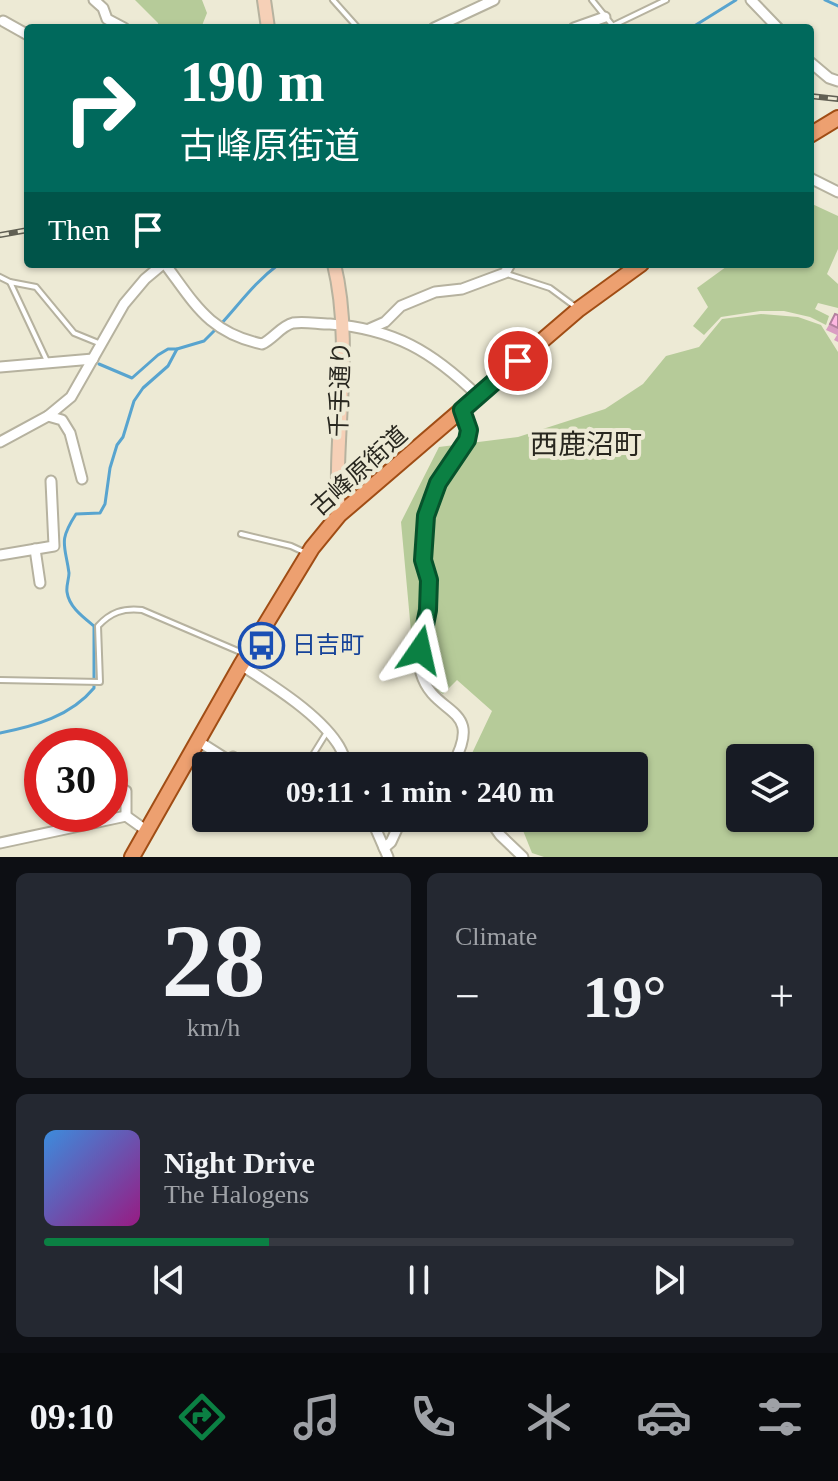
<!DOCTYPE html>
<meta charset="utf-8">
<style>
body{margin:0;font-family:"Times New Roman","Noto Sans JP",serif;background:#242831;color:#f1f3f6;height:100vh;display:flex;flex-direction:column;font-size:30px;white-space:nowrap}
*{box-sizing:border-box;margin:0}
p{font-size:26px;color:#9ea1a6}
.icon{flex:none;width:44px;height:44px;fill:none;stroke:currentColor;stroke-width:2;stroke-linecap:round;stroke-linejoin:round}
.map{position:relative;height:857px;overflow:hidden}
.drawer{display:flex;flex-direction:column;gap:16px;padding:16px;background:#0d0f14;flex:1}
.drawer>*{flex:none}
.banner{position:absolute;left:24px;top:24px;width:790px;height:244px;border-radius:8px;box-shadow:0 2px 6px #0004;background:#00695c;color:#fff;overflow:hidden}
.tools{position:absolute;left:726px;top:744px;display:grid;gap:16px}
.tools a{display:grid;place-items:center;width:88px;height:88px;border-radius:8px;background:#171b24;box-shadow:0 2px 6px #0004;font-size:40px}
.speed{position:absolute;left:24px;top:728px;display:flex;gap:16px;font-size:40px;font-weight:700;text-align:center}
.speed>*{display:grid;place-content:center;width:104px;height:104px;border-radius:50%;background:#171b24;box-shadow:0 2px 6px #0004;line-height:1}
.speed .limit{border:12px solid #d22;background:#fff;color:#111}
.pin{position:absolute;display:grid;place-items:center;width:68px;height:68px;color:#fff;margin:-34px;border:4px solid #fff;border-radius:50%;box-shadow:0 2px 8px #0007}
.me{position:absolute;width:88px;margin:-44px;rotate:11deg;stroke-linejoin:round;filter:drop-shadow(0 0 6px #0008)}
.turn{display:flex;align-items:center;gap:28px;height:168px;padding:0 24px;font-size:36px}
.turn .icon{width:104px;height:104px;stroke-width:2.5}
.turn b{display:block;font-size:56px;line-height:68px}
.then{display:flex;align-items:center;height:76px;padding:0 24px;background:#0003;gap:16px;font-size:30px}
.big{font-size:60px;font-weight:700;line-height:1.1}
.drawer .widget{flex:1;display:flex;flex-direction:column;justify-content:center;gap:12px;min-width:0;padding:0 28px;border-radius:12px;background:#242831}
.drawer .dial{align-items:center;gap:0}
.dial b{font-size:104px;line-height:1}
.song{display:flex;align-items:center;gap:24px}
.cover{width:96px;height:96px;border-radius:12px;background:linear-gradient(135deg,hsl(210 70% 55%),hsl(310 70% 35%))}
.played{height:8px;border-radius:4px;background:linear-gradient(90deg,#0b8043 30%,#363941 30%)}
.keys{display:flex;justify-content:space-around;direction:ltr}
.heat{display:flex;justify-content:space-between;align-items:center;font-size:44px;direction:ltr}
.drawer .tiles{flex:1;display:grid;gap:16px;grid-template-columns:1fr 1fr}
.widget:last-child{grid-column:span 2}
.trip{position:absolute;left:192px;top:752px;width:456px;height:80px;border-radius:8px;background:#171b24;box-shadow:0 2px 6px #0004;font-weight:700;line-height:80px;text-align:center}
.tabs{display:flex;height:128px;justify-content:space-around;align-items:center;background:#090b0e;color:#9ea1a6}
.tabs .icon{width:56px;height:56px}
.tabs .selected{color:#0b8043}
.tabs b{font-size:36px;color:#f1f3f6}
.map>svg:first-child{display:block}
</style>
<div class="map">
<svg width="838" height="857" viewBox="0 0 838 857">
<rect width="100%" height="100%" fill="#edead5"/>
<g fill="#b6cb99" fill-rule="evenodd">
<path d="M 135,0 L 202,0 L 207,13 L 201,28 L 159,28 L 158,23 Z"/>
<path d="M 810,203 L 838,216 L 838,249 L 827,274 L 838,284 L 838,308 L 818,303 L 815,309 L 829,316 L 826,325 L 810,317 L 784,311 L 760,311 L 721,317 L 704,335 L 693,326 L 708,307 L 697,288 L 730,264 L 810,264 Z"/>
<path d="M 761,314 L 798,317 L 821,325 L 838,352 L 838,857 L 544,857 L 532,853 L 518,818 L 634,818 L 634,766 L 466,766 L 492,711 L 457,680 L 443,694 L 415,675 L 401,522 L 439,447 L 518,437 L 605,409 L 643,384 L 666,356 L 699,347 L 722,319 ZM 740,758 L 800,758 L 800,818 L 740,818 Z"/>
</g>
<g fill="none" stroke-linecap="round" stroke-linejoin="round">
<g stroke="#58a4cf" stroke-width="3">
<path d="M 825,0 L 838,6"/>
<path d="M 691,28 L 736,0"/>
<path d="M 221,324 C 241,302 255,282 279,264"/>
<path d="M 99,364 L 132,378 L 158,355 L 168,349 L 177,349 L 204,341 L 216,329"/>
<path d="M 0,371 L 40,368"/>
<path d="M 0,733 C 35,726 71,716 94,688 L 94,626 C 83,617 69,607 67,592 C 66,586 69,579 69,573 C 65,544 58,542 76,514 L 100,513 L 105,504 L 110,468 L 117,445 L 123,437 L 134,401 L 143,388 L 168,366 L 177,349"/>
</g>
<defs>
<g id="lane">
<path d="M 333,0 L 358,28"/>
<path d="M 592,0 L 613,26"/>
<path d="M 612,26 L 666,0"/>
<path d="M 507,274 L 550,288 L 577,308"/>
<path d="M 0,277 L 10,282"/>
<path d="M 47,361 L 10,282 L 36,287 L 74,333 L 101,344"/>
<path d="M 241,534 L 291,546 L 304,552"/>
<path d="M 0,680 L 100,682 L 98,626 C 111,612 123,608 142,610 L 245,654"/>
<path d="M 306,766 L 327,732"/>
<path d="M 269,824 L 273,818"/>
</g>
<g id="street">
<path d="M 94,0 L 103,8 L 107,19 L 124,28"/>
<path d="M 751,0 L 778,28"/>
<path d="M 3,21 L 28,35"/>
<path d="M 434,28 L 494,0"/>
<path d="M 574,28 L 605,17"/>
<path d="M 810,62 L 829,78 L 838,81"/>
<path d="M 810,178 L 838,192"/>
<path d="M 165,264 C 195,304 209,333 262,344 C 273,339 281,326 293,323 C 304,321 318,324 330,324 C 394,329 432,351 478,396"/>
<path d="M 369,329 L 385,322 L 401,306 L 435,292 L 462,289 L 505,273 L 510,264"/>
<path d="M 0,367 L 93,359"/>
<path d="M 48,416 L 62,420 L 70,433 L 82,479"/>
<path d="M 0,442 L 48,416 L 71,397 L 124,304 L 145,279 L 163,264"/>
<path d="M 35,549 L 40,583"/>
<path d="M 0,555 L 54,546 L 51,481"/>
<path d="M 241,665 C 272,685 317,713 337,743 C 342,750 345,759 348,766"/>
<path d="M 198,741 L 228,760 L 233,757 L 248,766"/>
<path d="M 452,766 C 486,704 434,718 421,673 C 413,644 432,612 429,582 C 429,574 423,566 423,558 C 421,533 427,502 440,480 C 448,467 462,454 467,439 C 471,430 465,419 462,410"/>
<path d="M 110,790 L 120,788 L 126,791 L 126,816"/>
<path d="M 371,818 L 388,857"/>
<path d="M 488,818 L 500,835 L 523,857"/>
<path d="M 0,843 L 126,816 L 147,831"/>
<path d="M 384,848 L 391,842 L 402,818"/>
</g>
<g id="secondary">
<path d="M 264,0 L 268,28"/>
<path d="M 334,264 C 354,345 333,432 339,515"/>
</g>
<g id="primary">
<path d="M 810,135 L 838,118"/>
<path d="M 132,857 L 241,665 L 312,548 L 339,515 L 579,309 L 641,264"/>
</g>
</defs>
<use href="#lane" stroke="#b6b29f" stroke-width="8"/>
<use href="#street" stroke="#b6b29f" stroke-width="13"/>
<use href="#secondary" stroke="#b6b29f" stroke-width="16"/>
<use href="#primary" stroke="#a04d15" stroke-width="18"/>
<use href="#lane" stroke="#fff" stroke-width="4"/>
<use href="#street" stroke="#fff" stroke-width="9"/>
<use href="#secondary" stroke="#f6d0b7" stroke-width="12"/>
<use href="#primary" stroke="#eda070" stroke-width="14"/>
<defs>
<g id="rail">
<path d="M 810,96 L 838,99"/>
<path d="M 0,235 L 28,230"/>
</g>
</defs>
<use href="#rail" stroke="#616054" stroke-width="6"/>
<use href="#rail" stroke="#edead5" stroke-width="3" stroke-dasharray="9" stroke-linecap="butt"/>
</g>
<path fill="#da9dc2" d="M 835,314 L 838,315 L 838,342 L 834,340 L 837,335 L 826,330 Z"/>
<path fill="#feb7e1" stroke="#b2809e" stroke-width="2" d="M 835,314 L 838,315 L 838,328 L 830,324 Z"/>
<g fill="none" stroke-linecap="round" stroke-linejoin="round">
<defs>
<path id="route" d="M 420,650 L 428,610 L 429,580 L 423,560 L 426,516 L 438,483 L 467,440 L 469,430 L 462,410 L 518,361"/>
</defs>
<use href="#route" stroke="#07532c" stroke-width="20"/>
<use href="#route" stroke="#0b8043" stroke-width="14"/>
</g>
<defs>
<symbol id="bus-ring" viewBox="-11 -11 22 22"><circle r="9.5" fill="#edead5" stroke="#1a4fb4" stroke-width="1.5"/><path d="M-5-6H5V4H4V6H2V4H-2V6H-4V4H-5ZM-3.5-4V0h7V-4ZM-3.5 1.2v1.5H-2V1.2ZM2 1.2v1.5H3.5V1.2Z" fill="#1a4fb4"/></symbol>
</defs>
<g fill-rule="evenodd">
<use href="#bus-ring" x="236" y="620" width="51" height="51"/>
</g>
<g text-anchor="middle" stroke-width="8" stroke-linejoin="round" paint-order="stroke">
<g font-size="24" fill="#28271f" stroke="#edead5">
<text transform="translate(340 389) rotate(-88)" y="8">千手通り</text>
<text transform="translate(359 471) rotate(-42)" y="8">古峰原街道</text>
</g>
<g font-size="24" fill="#164399" stroke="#edead5" text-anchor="start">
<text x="292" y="653">日吉町</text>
</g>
<g font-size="28" fill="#28271f" stroke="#edead5">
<text x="586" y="454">西鹿沼町</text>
</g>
</g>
</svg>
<div class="tools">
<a><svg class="icon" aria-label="layers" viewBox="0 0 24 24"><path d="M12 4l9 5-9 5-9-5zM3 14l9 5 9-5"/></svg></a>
</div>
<div class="speed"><div class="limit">30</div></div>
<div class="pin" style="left:518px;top:361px;background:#d93025"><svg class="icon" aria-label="arrive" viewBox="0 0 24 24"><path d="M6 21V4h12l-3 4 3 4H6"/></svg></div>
<svg class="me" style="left:420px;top:650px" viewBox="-20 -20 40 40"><path d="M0-17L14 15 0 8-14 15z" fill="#0b8043" stroke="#fff" stroke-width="4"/></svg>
<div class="trip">09:11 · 1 min · 240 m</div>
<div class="banner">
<div class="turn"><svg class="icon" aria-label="right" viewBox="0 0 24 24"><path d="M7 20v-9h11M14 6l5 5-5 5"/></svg><div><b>190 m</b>古峰原街道</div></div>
<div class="then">Then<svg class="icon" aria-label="arrive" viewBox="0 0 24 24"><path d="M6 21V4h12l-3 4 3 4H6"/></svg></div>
</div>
</div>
<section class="drawer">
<div class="tiles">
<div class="widget dial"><b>28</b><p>km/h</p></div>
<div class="widget"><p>Climate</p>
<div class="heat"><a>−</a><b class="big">19°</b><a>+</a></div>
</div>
<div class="widget">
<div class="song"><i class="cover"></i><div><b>Night Drive</b><p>The Halogens</p></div></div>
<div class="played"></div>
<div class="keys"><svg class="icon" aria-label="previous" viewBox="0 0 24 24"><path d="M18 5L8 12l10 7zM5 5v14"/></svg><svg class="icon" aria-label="pause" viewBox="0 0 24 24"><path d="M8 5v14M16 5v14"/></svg><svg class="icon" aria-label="next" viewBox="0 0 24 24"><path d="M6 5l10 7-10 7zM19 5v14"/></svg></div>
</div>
</div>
</section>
<nav class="tabs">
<b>09:10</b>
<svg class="icon selected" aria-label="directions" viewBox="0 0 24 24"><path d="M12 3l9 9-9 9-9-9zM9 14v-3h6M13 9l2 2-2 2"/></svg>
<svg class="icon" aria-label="music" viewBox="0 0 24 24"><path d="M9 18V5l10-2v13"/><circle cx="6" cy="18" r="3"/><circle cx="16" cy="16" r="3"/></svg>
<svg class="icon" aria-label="phone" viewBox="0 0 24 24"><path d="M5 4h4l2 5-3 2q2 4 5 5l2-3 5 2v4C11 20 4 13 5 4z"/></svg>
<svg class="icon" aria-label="climate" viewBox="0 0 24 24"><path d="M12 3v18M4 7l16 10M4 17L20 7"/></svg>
<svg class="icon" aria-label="car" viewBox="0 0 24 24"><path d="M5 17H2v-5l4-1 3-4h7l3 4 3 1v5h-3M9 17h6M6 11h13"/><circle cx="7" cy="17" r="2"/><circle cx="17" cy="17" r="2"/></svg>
<svg class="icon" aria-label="filters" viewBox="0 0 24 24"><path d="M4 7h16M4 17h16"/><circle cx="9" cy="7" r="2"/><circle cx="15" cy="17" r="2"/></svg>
</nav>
